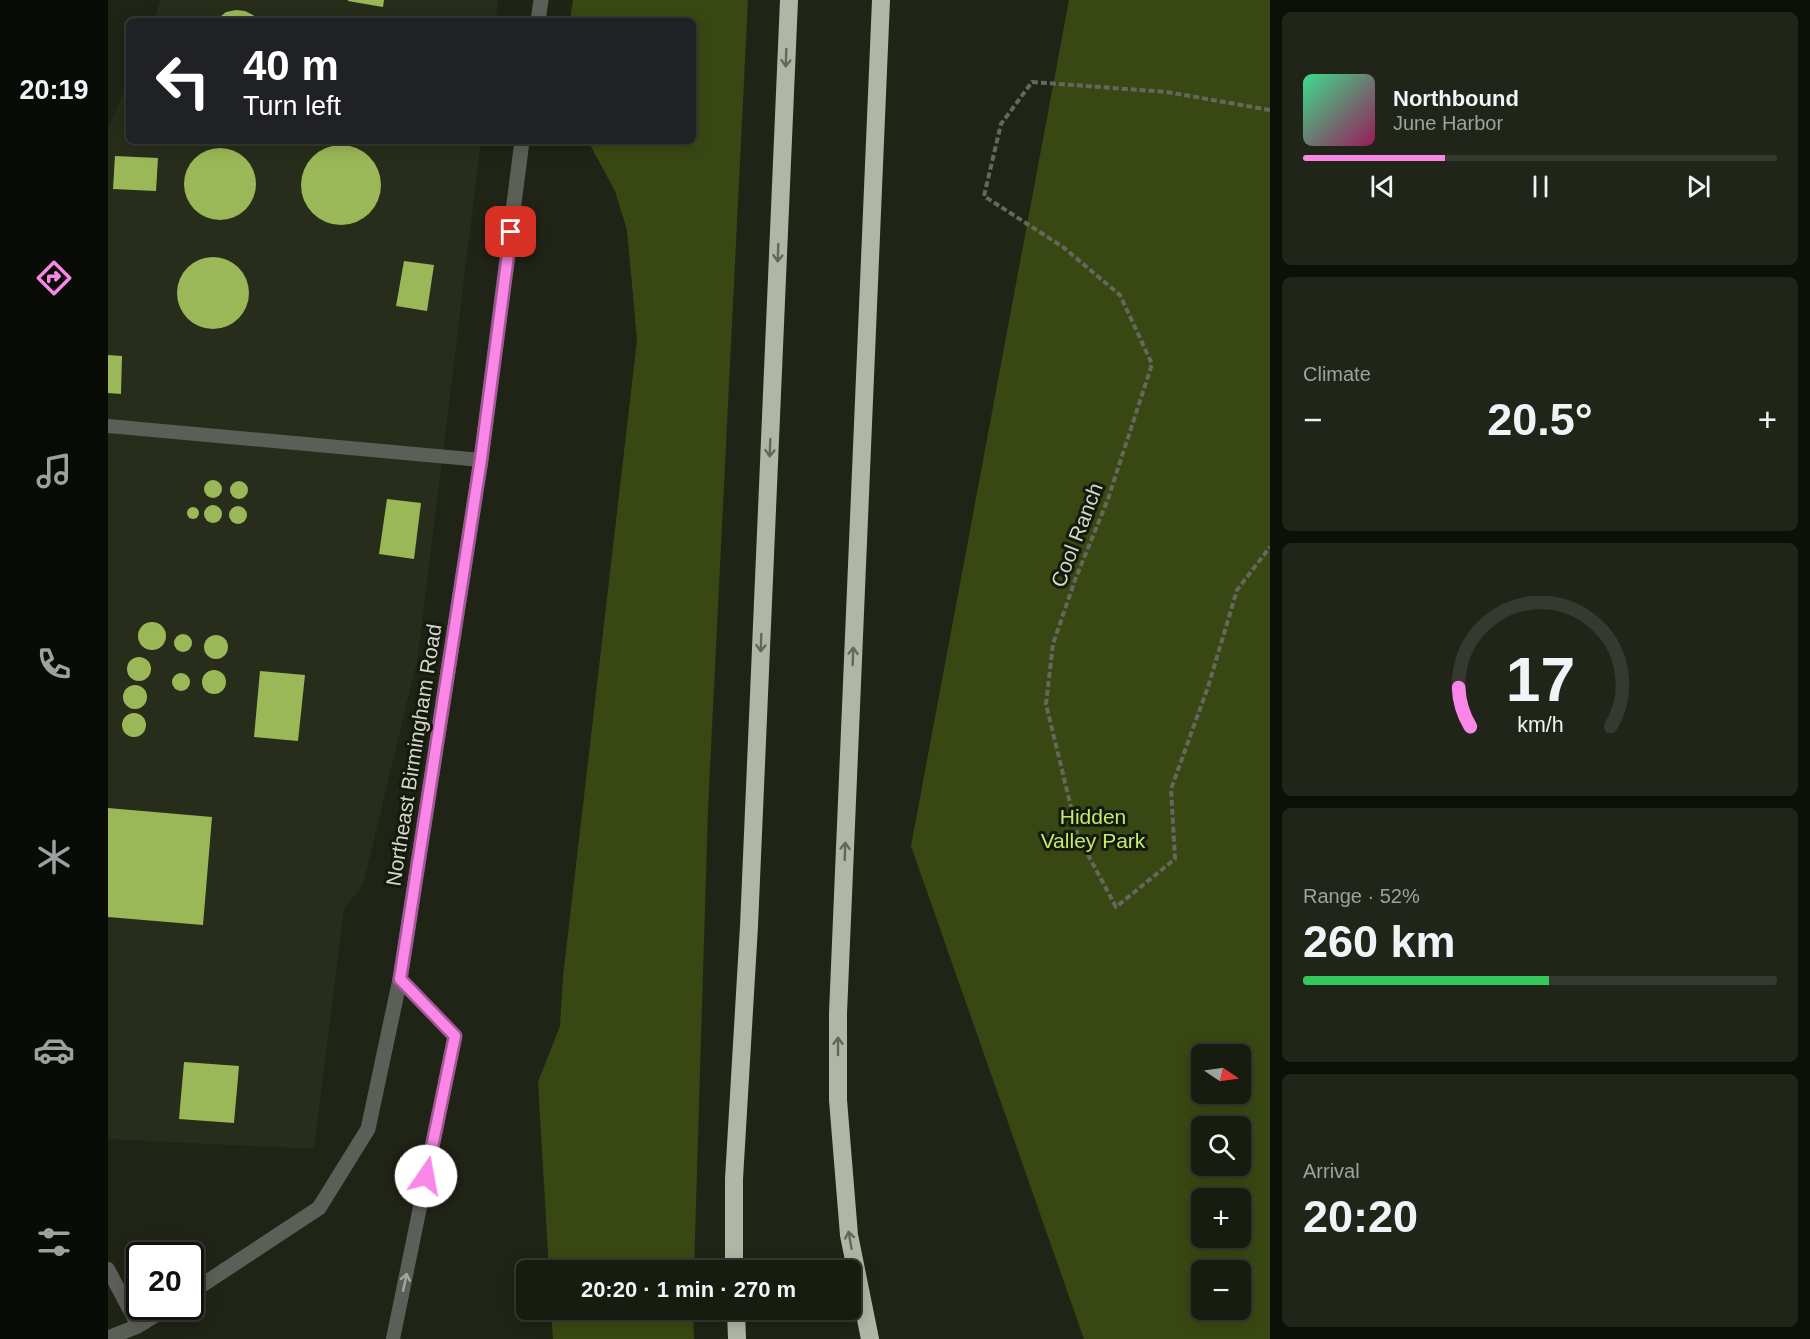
<!DOCTYPE html>
<meta charset="utf-8">
<style>
body{margin:0;font-family:Helvetica,sans-serif;background:#202419;color:#f1f3f6;height:100vh;display:flex;flex-direction:column;font-size:22px;white-space:nowrap}
*{box-sizing:border-box;margin:0}
p{font-size:20px;color:#9ea19f}
.icon{flex:none;width:33px;height:33px;fill:none;stroke:currentColor;stroke-width:2;stroke-linecap:round;stroke-linejoin:round}
.map{position:relative;flex:1;overflow:hidden}
.side{display:flex;flex-direction:column;gap:12px;padding:12px;background:#0d0f09;width:540px}
.side>*{flex:none}
.banner{position:absolute;left:18px;top:18px;width:570px;height:126px;border-radius:9px;box-shadow:0 3px 15px #0003,0 0 0 2px #363930;background:#202124;color:#fff;overflow:hidden}
.needle{width:39px;rotate:103deg}
.buttons{position:absolute;left:1083px;top:1044px;display:grid;gap:12px}
.buttons a{display:grid;place-items:center;width:60px;height:60px;border-radius:9px;background:#171b10;box-shadow:0 3px 15px #0003,0 0 0 2px #363930;font-size:30px}
.speed{position:absolute;left:18px;top:1242px;display:flex;gap:12px;font-size:30px;font-weight:700;text-align:center}
.speed>*{display:grid;place-content:center;width:78px;height:78px;border-radius:50%;background:#171b10;box-shadow:0 3px 15px #0003,0 0 0 2px #363930;line-height:1}
.speed .limit{border:3px solid #111;border-radius:9px;background:#fff;color:#111}
.pin{position:absolute;display:grid;place-items:center;width:51px;height:51px;color:#fff;margin:-26px;border-radius:12px;box-shadow:0 3px 9px #0006}
.me{position:absolute;width:66px;margin:-33px;rotate:12deg;stroke-linejoin:round;filter:drop-shadow(0 0 4px #0008)}
.turn{display:flex;align-items:center;gap:21px;height:126px;padding:0 18px;font-size:27px}
.turn .icon{width:78px;height:78px;stroke-width:2.5}
.turn b{display:block;font-size:42px;line-height:51px}
.big{font-size:45px;font-weight:700;line-height:1.1}
.side .tile{flex:1;display:flex;flex-direction:column;justify-content:center;gap:9px;min-width:0;padding:0 21px;border-radius:9px;background:#202419}
.side .dial{align-items:center;gap:0}
.dial svg{height:156px;overflow:visible;fill:none;stroke:#363930;stroke-width:7;stroke-linecap:round;text-anchor:middle}
.dial text{fill:#f1f3f6;stroke:none}
.song{display:flex;align-items:center;gap:18px}
.cover{width:72px;height:72px;border-radius:9px;background:linear-gradient(135deg,hsl(150 70% 55%),hsl(330 70% 35%))}
.played{height:6px;border-radius:3px;background:linear-gradient(90deg,#fa87e7 30%,#363930 30%)}
.keys{display:flex;justify-content:space-around;direction:ltr}
.heat{display:flex;justify-content:space-between;align-items:center;font-size:33px;direction:ltr}
.charge{height:9px;border-radius:4px;background:linear-gradient(90deg,#34c759 52%,#363930 0)}
.trip{position:absolute;left:408px;top:1260px;width:345px;height:60px;border-radius:9px;background:#171b10;box-shadow:0 3px 15px #0003,0 0 0 2px #363930;font-weight:700;line-height:60px;text-align:center}
main{display:flex;flex:1;min-height:0}
.tabs{display:flex;flex-direction:column;width:108px;justify-content:space-around;align-items:center;background:#090b06;color:#9ea19f}
.tabs .icon{width:42px;height:42px}
.tabs .active{color:#fa87e7}
.tabs b{font-size:27px;color:#f1f3f6}
.map>svg:first-child{display:block}
</style>
<main>
<nav class="tabs">
<b>20:19</b>
<svg class="icon active" aria-label="directions" viewBox="0 0 24 24"><path d="M12 3l9 9-9 9-9-9zM9 14v-3h6M13 9l2 2-2 2"/></svg>
<svg class="icon" aria-label="music" viewBox="0 0 24 24"><path d="M9 18V5l10-2v13"/><circle cx="6" cy="18" r="3"/><circle cx="16" cy="16" r="3"/></svg>
<svg class="icon" aria-label="phone" viewBox="0 0 24 24"><path d="M5 4h4l2 5-3 2q2 4 5 5l2-3 5 2v4C11 20 4 13 5 4z"/></svg>
<svg class="icon" aria-label="climate" viewBox="0 0 24 24"><path d="M12 3v18M4 7l16 10M4 17L20 7"/></svg>
<svg class="icon" aria-label="car" viewBox="0 0 24 24"><path d="M5 17H2v-5l4-1 3-4h7l3 4 3 1v5h-3M9 17h6M6 11h13"/><circle cx="7" cy="17" r="2"/><circle cx="17" cy="17" r="2"/></svg>
<svg class="icon" aria-label="filters" viewBox="0 0 24 24"><path d="M4 7h16M4 17h16"/><circle cx="9" cy="7" r="2"/><circle cx="15" cy="17" r="2"/></svg>
</nav>
<div class="map">
<svg width="1162" height="1339" viewBox="0 0 1162 1339">
<rect width="100%" height="100%" fill="#1f2416"/>
<g fill="#272d1a">
<path d="M 53,0 L 390,0 L 388,21 L 45,21 Z"/>
<path d="M 21,79 L 21,141 L 373,141 L 310,657 L 255,885 L 236,909 L 206,1149 L 0,1139 L 0,130 Z"/>
</g>
<g fill="#394812" fill-rule="evenodd">
<path d="M 465,0 L 640,0 L 600,809 L 586,1270 L 441,1270 L 430,1082 L 452,1026 L 455,977 L 529,340 L 519,230 L 507,191 L 480,141 L 585,141 L 585,21 L 462,21 Z"/>
<path d="M 961,0 L 1162,0 L 1162,1339 L 976,1339 L 803,846 ZM 1094,1054 L 1132,1054 L 1132,1094 L 1094,1094 ZM 1094,1126 L 1132,1126 L 1132,1166 L 1094,1166 ZM 1094,1198 L 1132,1198 L 1132,1238 L 1094,1238 ZM 1094,1270 L 1132,1270 L 1132,1310 L 1094,1310 Z"/>
<path d="M 443,1310 L 585,1310 L 586,1339 L 445,1339 Z"/>
</g>
<g fill="#9ab858">
<path d="M 240,0 L 276,0 L 275,7 L 240,1 Z"/>
<path d="M 128,10 L 137,11 L 145,15 L 152,21 L 107,21 L 118,12 Z"/>
<circle cx="233" cy="185" r="40"/>
<circle cx="112" cy="184" r="36"/>
<path d="M 7,156 L 50,158 L 48,191 L 5,189 Z"/>
<circle cx="105" cy="293" r="36"/>
<path d="M 296,261 L 326,265 L 319,311 L 288,306 Z"/>
<path d="M 0,355 L 14,356 L 13,394 L 0,393 Z"/>
<circle cx="105" cy="489" r="9"/>
<circle cx="131" cy="490" r="9"/>
<path d="M 279,499 L 313,503 L 306,559 L 271,554 Z"/>
<circle cx="105" cy="514" r="9"/>
<circle cx="130" cy="515" r="9"/>
<circle cx="85" cy="513" r="6"/>
<circle cx="44" cy="636" r="14"/>
<circle cx="75" cy="643" r="9"/>
<circle cx="108" cy="647" r="12"/>
<circle cx="31" cy="669" r="12"/>
<circle cx="106" cy="682" r="12"/>
<path d="M 152,671 L 197,675 L 190,741 L 146,737 Z"/>
<circle cx="73" cy="682" r="9"/>
<circle cx="27" cy="697" r="12"/>
<circle cx="26" cy="725" r="12"/>
<path d="M 0,808 L 104,817 L 95,925 L 0,917 Z"/>
<path d="M 76,1062 L 131,1066 L 126,1123 L 71,1119 Z"/>
</g>
<g fill="none" stroke-linecap="round" stroke-linejoin="round">
<path stroke="#64685c" stroke-width="4" stroke-dasharray="6 3" stroke-linecap="butt" d="M 1162,110 L 1059,92 L 924,82 L 893,124 L 876,196 L 955,247 L 1012,295 L 1044,364 L 1000,499 L 967,580 L 945,644 L 938,704 L 970,836 L 1008,907 L 1067,859 L 1063,789 L 1100,687 L 1129,590 L 1162,547"/>
<g stroke="#5c5f58" stroke-width="14">
<path d="M 0,426 L 373,460"/>
<path d="M 0,1269 L 30,1326"/>
<path d="M 285,1339 L 347,1036 L 292,979"/>
</g>
<g stroke="#5c5f58" stroke-width="15">
<path d="M 430,21 L 433,0"/>
<path d="M 82,1293 L 211,1208 L 260,1129 L 292,979 L 373,460 L 414,141"/>
<path d="M 0,1338 L 30,1326 L 62,1306"/>
</g>
<g stroke="#afb6a3" stroke-width="18">
<path d="M 626,1270 L 626,1179 L 641,926 L 681,0"/>
<path d="M 628,1310 L 629,1339"/>
<path d="M 762,1339 L 741,1235 L 730,1100 L 730,1013 L 773,0"/>
</g>
</g>
<defs><path id="oneway-shaft" d="M-6 0H5M1.5-3L5.5 0L1.5 3" fill="none" stroke-width="1.6" stroke-linecap="round" stroke-linejoin="round" transform="scale(1.5)"/></defs>
<g stroke="#626858">
<use href="#oneway-shaft" transform="translate(678 58) rotate(92)"/>
<use href="#oneway-shaft" transform="translate(670 253) rotate(92)"/>
<use href="#oneway-shaft" transform="translate(662 448) rotate(92)"/>
<use href="#oneway-shaft" transform="translate(653 643) rotate(92)"/>
<use href="#oneway-shaft" transform="translate(745 656) rotate(-88)"/>
<use href="#oneway-shaft" transform="translate(737 851) rotate(-88)"/>
<use href="#oneway-shaft" transform="translate(730 1046) rotate(-90)"/>
<use href="#oneway-shaft" transform="translate(742 1240) rotate(-100)"/>
</g>
<use stroke="#a3a79e" href="#oneway-shaft" transform="translate(297 1282) rotate(-78)"/>
<g fill="none" stroke-linecap="round" stroke-linejoin="round">
<defs>
<path id="route" d="M 318,1176 L 347,1036 L 292,979 L 373,459 L 403,232"/>
</defs>
<use href="#route" stroke="#a25896" stroke-width="15"/>
<use href="#route" stroke="#fa87e7" stroke-width="10"/>
</g>
<g text-anchor="middle" stroke-width="6" stroke-linejoin="round" paint-order="stroke">
<g font-size="21" fill="#d3d7cd" stroke="#161a0d">
<text transform="translate(969 535) rotate(-69)" y="7">Cool Ranch</text>
<text transform="translate(306 755) rotate(-81)" y="7">Northeast Birmingham Road</text>
</g>
<g font-size="21" fill="#c3e96d" stroke="#161a0d">
<text x="985" y="824">Hidden<tspan x="985" dy="24">Valley Park</tspan></text>
</g>
</g>
</svg>
<div class="buttons">
<a><svg class="needle" viewBox="-14 -14 28 28"><path d="M0-13l5 13h-10z" fill="#e53935"/><path d="M0 13l5-13h-10z" fill="#9ea19f"/></svg></a>
<a><svg class="icon" aria-label="search" viewBox="0 0 24 24"><circle cx="10" cy="10" r="6"/><path d="M15 15l6 6"/></svg></a>
<a>+</a>
<a>−</a>
</div>
<div class="speed"><div class="limit">20</div></div>
<div class="pin" style="left:403px;top:232px;background:#d93025"><svg class="icon" aria-label="arrive" viewBox="0 0 24 24"><path d="M6 21V4h12l-3 4 3 4H6"/></svg></div>
<svg class="me" style="left:318px;top:1176px" viewBox="-20 -20 40 40"><circle r="19" fill="#fff"/><path d="M0-13L10 11 0 6-10 11z" fill="#fa87e7"/></svg>
<div class="trip">20:20 · 1 min · 270 m</div>
<div class="banner">
<div class="turn"><svg class="icon" aria-label="left" viewBox="0 0 24 24"><path d="M17 20v-9H6M10 6l-5 5 5 5"/></svg><div><b>40 m</b>Turn left</div></div>
</div>
</div>
<section class="side">
<div class="tile">
<div class="song"><i class="cover"></i><div><b>Northbound</b><p>June Harbor</p></div></div>
<div class="played"></div>
<div class="keys"><svg class="icon" aria-label="previous" viewBox="0 0 24 24"><path d="M18 5L8 12l10 7zM5 5v14"/></svg><svg class="icon" aria-label="pause" viewBox="0 0 24 24"><path d="M8 5v14M16 5v14"/></svg><svg class="icon" aria-label="next" viewBox="0 0 24 24"><path d="M6 5l10 7-10 7zM19 5v14"/></svg></div>
</div>
<div class="tile"><p>Climate</p>
<div class="heat"><a>−</a><b class="big">20.5°</b><a>+</a></div>
</div>
<div class="tile dial"><svg viewBox="0 0 100 80">
<path d="M14 69A42 42 0 1 1 86 69"/>
<path d="M14 69A42 42 0 0 1 8 49" stroke="#fa87e7"/>
<text x="50" y="56" font-size="32" font-weight="700">17</text>
<text x="50" y="72" font-size="11">km/h</text>
</svg></div>
<div class="tile"><p>Range · 52%</p><b class="big">260 km</b><div class="charge"></div></div>
<div class="tile"><p>Arrival</p><b class="big">20:20</b></div>
</section>
</main>
